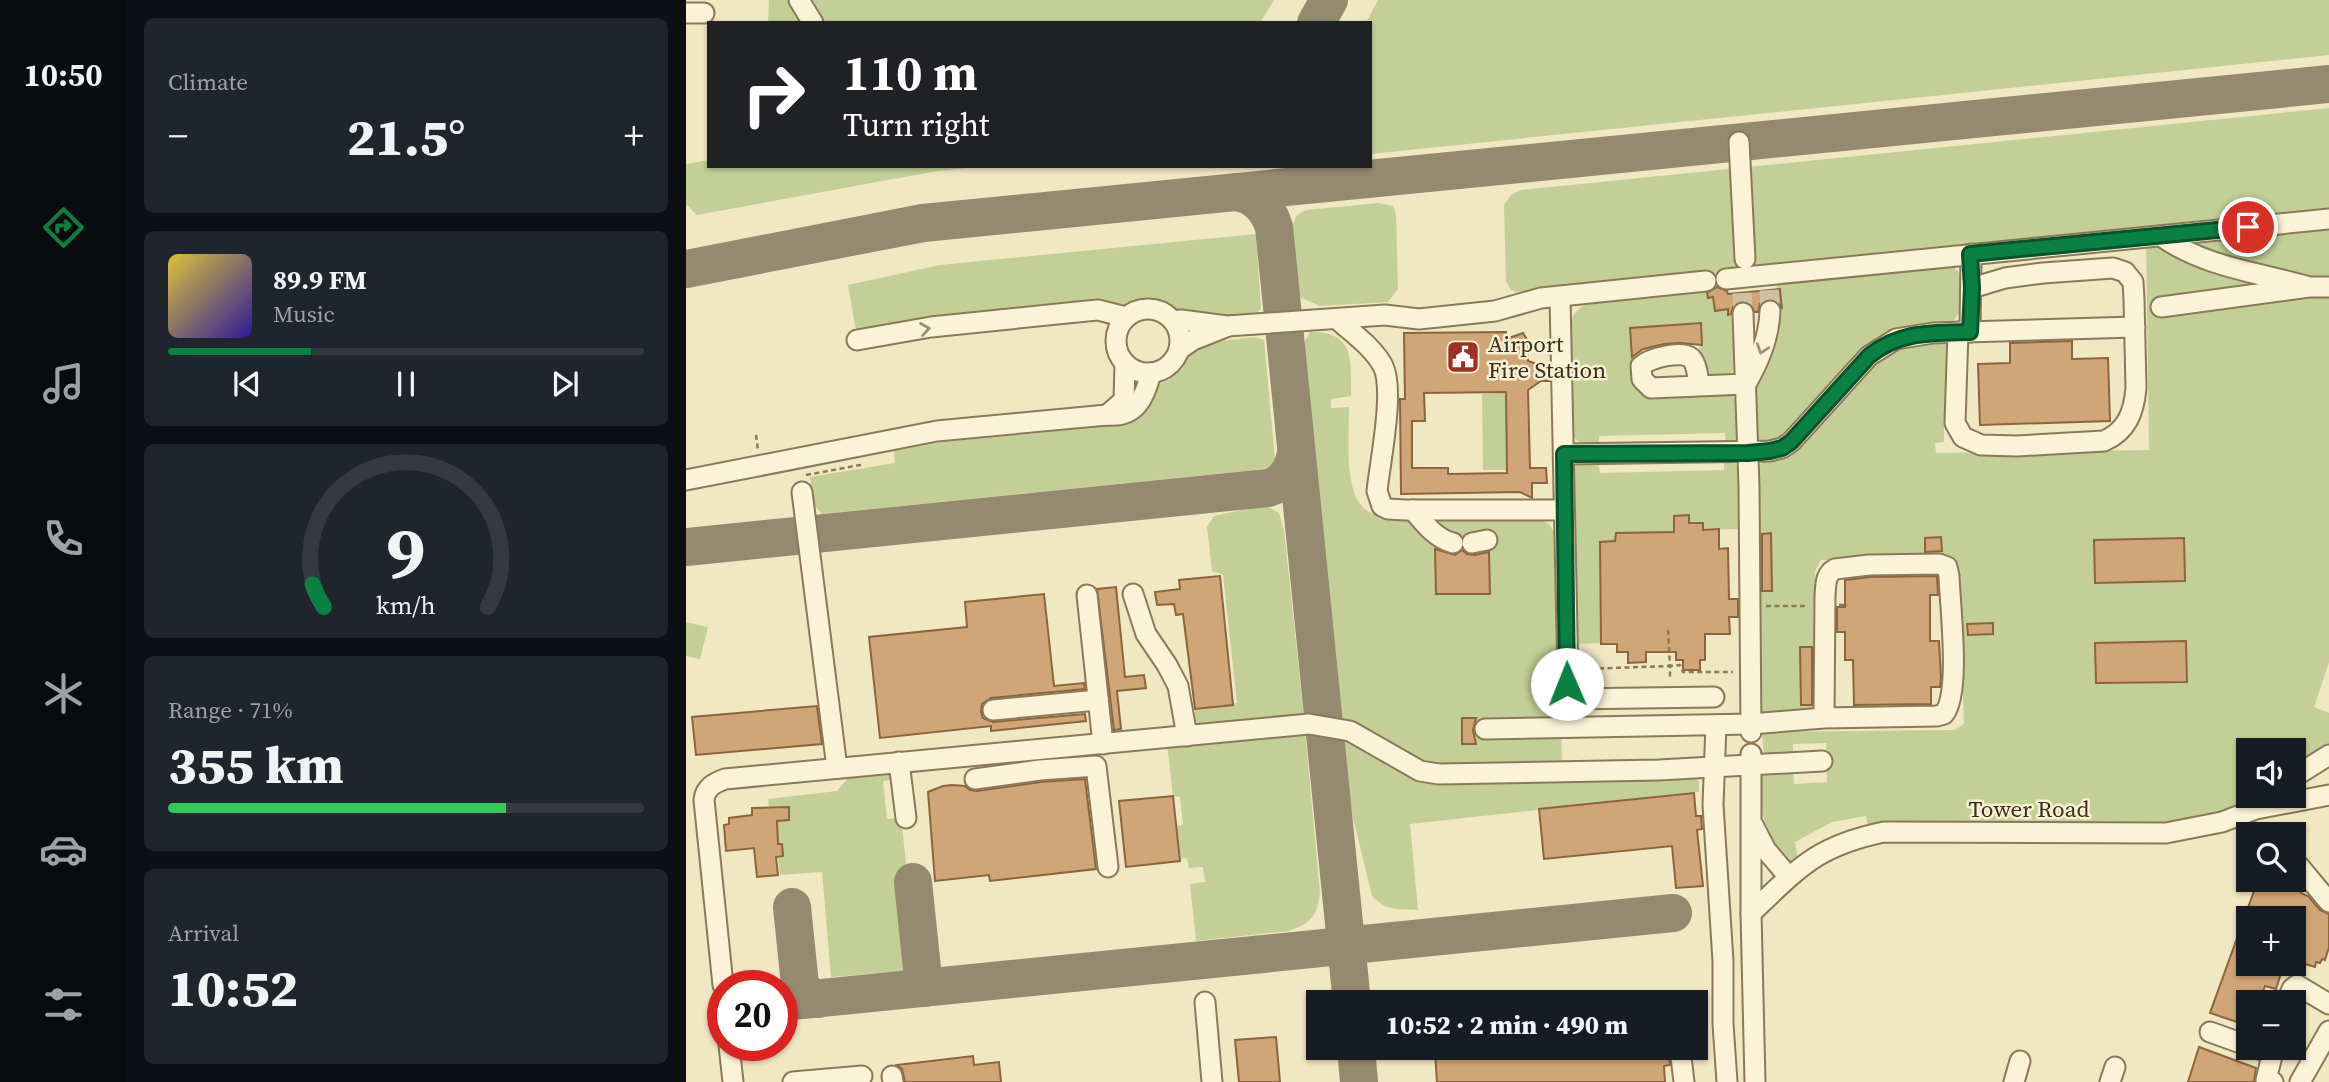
<!DOCTYPE html>
<meta charset="utf-8">
<style>
body{margin:0;font-family:"Source Serif 4",serif;background:#20242c;color:#f1f3f6;height:100vh;display:flex;flex-direction:column;font-size:26px;white-space:nowrap}
*{box-sizing:border-box;margin:0}
p{font-size:23px;color:#9ea1a6}
.icon{flex:none;width:38px;height:38px;fill:none;stroke:currentColor;stroke-width:2;stroke-linecap:round;stroke-linejoin:round}
.map{position:relative;flex:1;overflow:hidden}
.panel{display:flex;flex-direction:column;gap:18px;padding:18px;background:#0d0f14;width:560px}
.panel>*{flex:none}
.top-card{position:absolute;left:21px;top:21px;width:665px;height:147px;border-radius:0px;box-shadow:0 2px 5px #0004;background:#202124;color:#fff;overflow:hidden}
.buttons{position:absolute;left:1550px;top:738px;display:grid;gap:14px}
.buttons a{display:grid;place-items:center;width:70px;height:70px;border-radius:0px;background:#171b24;box-shadow:0 2px 5px #0004;font-size:35px}
.speed{position:absolute;left:21px;top:970px;display:flex;gap:14px;font-size:35px;font-weight:700;text-align:center}
.speed>*{display:grid;place-content:center;width:91px;height:91px;border-radius:50%;background:#171b24;box-shadow:0 2px 5px #0004;line-height:1}
.speed .limit{border:10px solid #d22;background:#fff;color:#111}
.pin{position:absolute;display:grid;place-items:center;width:60px;height:60px;color:#fff;margin:-30px;border:4px solid #fff;border-radius:50%;box-shadow:0 2px 7px #0007}
.me{position:absolute;width:77px;margin:-38px;rotate:359deg;stroke-linejoin:round;filter:drop-shadow(0 0 5px #0008)}
.turn{display:flex;align-items:center;gap:24px;height:147px;padding:0 21px;font-size:32px}
.turn .icon{width:91px;height:91px;stroke-width:2.5}
.turn b{display:block;font-size:49px;line-height:60px}
.big{font-size:52px;font-weight:800;line-height:1.1}
.panel .tile{flex:1;display:flex;flex-direction:column;justify-content:center;gap:10px;min-width:0;padding:0 24px;border-radius:10px;background:#20242c}
.panel .dial{align-items:center;gap:0}
.dial svg{height:182px;overflow:visible;fill:none;stroke:#363941;stroke-width:7;stroke-linecap:round;text-anchor:middle}
.dial text{fill:#f1f3f6;stroke:none}
.song{display:flex;align-items:center;gap:21px}
.cover{width:84px;height:84px;border-radius:10px;background:linear-gradient(135deg,hsl(50 70% 55%),hsl(250 70% 35%))}
.played{height:7px;border-radius:4px;background:linear-gradient(90deg,#0b8043 30%,#363941 30%)}
.keys{display:flex;justify-content:space-around;direction:ltr}
.heat{display:flex;justify-content:space-between;align-items:center;font-size:38px;direction:ltr}
.charge{height:10px;border-radius:5px;background:linear-gradient(90deg,#34c759 71%,#363941 0)}
.trip{position:absolute;left:620px;top:990px;width:402px;height:70px;border-radius:0px;background:#171b24;box-shadow:0 2px 5px #0004;font-weight:800;line-height:70px;text-align:center}
main{display:flex;flex:1;min-height:0}
.dock{display:flex;flex-direction:column;width:126px;justify-content:space-around;align-items:center;background:#090b0e;color:#9ea1a6}
.dock .icon{width:49px;height:49px}
.dock .active{color:#0b8043}
.dock b{font-size:32px;color:#f1f3f6}
.map>svg:first-child{display:block}
</style>
<main>
<nav class="dock">
<b>10:50</b>
<svg class="icon active" aria-label="directions" viewBox="0 0 24 24"><path d="M12 3l9 9-9 9-9-9zM9 14v-3h6M13 9l2 2-2 2"/></svg>
<svg class="icon" aria-label="music" viewBox="0 0 24 24"><path d="M9 18V5l10-2v13"/><circle cx="6" cy="18" r="3"/><circle cx="16" cy="16" r="3"/></svg>
<svg class="icon" aria-label="phone" viewBox="0 0 24 24"><path d="M5 4h4l2 5-3 2q2 4 5 5l2-3 5 2v4C11 20 4 13 5 4z"/></svg>
<svg class="icon" aria-label="climate" viewBox="0 0 24 24"><path d="M12 3v18M4 7l16 10M4 17L20 7"/></svg>
<svg class="icon" aria-label="car" viewBox="0 0 24 24"><path d="M5 17H2v-5l4-1 3-4h7l3 4 3 1v5h-3M9 17h6M6 11h13"/><circle cx="7" cy="17" r="2"/><circle cx="17" cy="17" r="2"/></svg>
<svg class="icon" aria-label="filters" viewBox="0 0 24 24"><path d="M4 7h16M4 17h16"/><circle cx="9" cy="7" r="2"/><circle cx="15" cy="17" r="2"/></svg>
</nav>
<section class="panel">
<div class="tile"><p>Climate</p>
<div class="heat"><a>−</a><b class="big">21.5°</b><a>+</a></div>
</div>
<div class="tile">
<div class="song"><i class="cover"></i><div><b>89.9 FM</b><p>Music</p></div></div>
<div class="played"></div>
<div class="keys"><svg class="icon" aria-label="previous" viewBox="0 0 24 24"><path d="M18 5L8 12l10 7zM5 5v14"/></svg><svg class="icon" aria-label="pause" viewBox="0 0 24 24"><path d="M8 5v14M16 5v14"/></svg><svg class="icon" aria-label="next" viewBox="0 0 24 24"><path d="M6 5l10 7-10 7zM19 5v14"/></svg></div>
</div>
<div class="tile dial"><svg viewBox="0 0 100 80">
<path d="M14 69A42 42 0 1 1 86 69"/>
<path d="M14 69A42 42 0 0 1 9 59" stroke="#0b8043"/>
<text x="50" y="56" font-size="32" font-weight="700">9</text>
<text x="50" y="72" font-size="11">km/h</text>
</svg></div>
<div class="tile"><p>Range · 71%</p><b class="big">355 km</b><div class="charge"></div></div>
<div class="tile"><p>Arrival</p><b class="big">10:52</b></div>
</section>
<div class="map">
<svg width="1643" height="1082" viewBox="0 0 1643 1082">
<rect width="100%" height="100%" fill="#f0e7c3"/>
<g fill="#c3cf96">
<path d="M 83,0 L 588,0 L 574,23 L 82,23 Z"/>
<path d="M 692,0 L 1643,0 L 1643,55 L 684,154 L 684,23 L 680,23 Z"/>
<path d="M 1643,108 L 1643,662 L 1628,707 L 1643,713 L 1643,744 L 1608,770 L 1608,751 L 1563,751 L 1563,796 L 1571,796 L 1549,811 L 1468,827 L 1182,827 L 1180,816 L 1146,822 L 1109,842 L 1112,859 L 1102,866 L 1088,849 L 1075,810 L 1071,789 L 1076,772 L 1107,770 L 1108,784 L 1141,782 L 1140,743 L 1107,744 L 1107,756 L 1078,757 L 1076,732 L 1268,730 L 1278,724 L 1272,562 L 1262,558 L 1135,560 L 1129,571 L 1134,706 L 1133,710 L 1079,715 L 1073,709 L 1071,467 L 1204,349 L 1262,340 L 1263,427 L 1258,427 L 1258,442 L 1249,443 L 1250,453 L 1463,450 L 1460,234 L 1293,248 L 830,292 L 825,290 L 820,281 L 818,205 L 825,195 L 835,190 Z"/>
<path d="M 23,160 L 23,166 L 301,166 L 251,171 L 11,215 L 0,204 L 0,164 Z"/>
<path d="M 692,203 L 707,206 L 710,214 L 712,289 L 702,302 L 634,306 L 613,297 L 610,287 L 607,225 L 610,216 L 620,210 Z"/>
<path d="M 570,234 L 575,309 L 569,314 L 493,317 L 476,305 L 462,301 L 450,301 L 433,308 L 171,336 L 162,285 L 254,265 Z"/>
<path d="M 1264,263 L 1276,276 L 1278,305 L 1265,325 C 1246,327 1224,327 1206,333 C 1175,342 1125,409 1102,434 L 1092,441 L 1073,443 L 1070,441 L 1068,387 L 1088,310 L 1096,309 L 1094,289 L 1090,289 L 1093,282 Z"/>
<path d="M 1021,289 L 1022,298 L 1027,297 L 1029,310 L 1042,309 L 1043,315 L 1050,314 L 1051,367 L 1040,377 L 1029,378 L 1016,374 L 1013,345 L 1016,345 L 1015,323 L 944,328 L 949,380 L 1044,393 L 1051,402 L 1051,439 L 1047,444 L 1040,445 L 1039,433 L 913,436 L 913,445 C 903,445 894,446 888,437 C 878,421 883,349 882,327 C 886,315 893,306 905,302 Z"/>
<path d="M 624,332 C 669,331 665,360 665,396 L 645,399 L 645,408 L 663,407 C 663,433 658,487 676,506 C 685,517 699,517 712,518 L 851,517 L 864,525 L 871,538 L 876,764 L 749,769 L 698,745 L 655,719 L 618,343 Z"/>
<path d="M 569,337 L 578,340 L 589,460 L 584,467 L 569,470 L 136,514 L 128,505 L 124,477 L 209,463 L 208,451 L 258,442 L 442,424 L 454,417 L 471,385 L 481,381 L 496,369 L 507,347 L 516,343 Z"/>
<path d="M 826,393 L 826,400 L 820,401 L 821,470 L 797,470 L 796,394 Z"/>
<path d="M 1043,459 L 1048,461 L 1052,468 L 1053,529 L 1017,530 L 1017,523 L 1003,523 L 1002,515 L 988,516 L 991,582 L 974,583 L 972,532 L 959,532 L 959,541 L 919,643 L 887,644 L 886,468 L 891,463 L 912,461 L 914,473 L 1038,470 L 1038,460 Z"/>
<path d="M 579,505 L 593,513 L 598,530 L 618,717 L 515,725 L 509,721 L 509,709 L 551,703 L 537,575 L 526,571 L 521,527 L 528,516 Z"/>
<path d="M 0,622 L 22,627 L 14,659 L 0,656 Z"/>
<path d="M 619,732 L 634,893 C 631,916 625,924 602,931 L 510,941 L 504,884 L 519,882 L 517,867 L 503,868 L 501,858 L 495,859 L 491,826 L 497,825 L 494,797 L 487,796 L 481,744 Z"/>
<path d="M 655,736 L 719,770 L 996,775 L 1013,781 L 1013,792 L 724,824 L 732,910 C 712,909 700,911 686,896 L 667,818 Z"/>
<path d="M 208,771 L 210,779 L 197,781 L 201,819 L 215,818 L 232,970 L 145,977 L 136,872 L 94,875 L 92,857 L 88,857 L 82,799 L 151,791 L 163,777 Z"/>
</g>
<g fill="none" stroke-linecap="round" stroke-linejoin="round">
<g stroke="#958a70" stroke-width="38">
<path d="M 630,23 L 643,0"/>
<path d="M 550,192 C 570,195 582,208 588,227 L 666,1003"/>
<path d="M 0,269 L 237,223 L 1643,84"/>
<path d="M 0,547 L 582,488 C 599,483 607,470 610,453"/>
<path d="M 227,882 L 238,988"/>
<path d="M 106,907 L 114,985 L 122,995 L 132,999"/>
<path d="M 96,1002 L 987,913"/>
<path d="M 670,1048 L 673,1082"/>
</g>
</g>
<g fill="#d0a577" stroke="#8c643d" stroke-width="2" fill-rule="evenodd">
<path d="M 1031,287 L 1041,291 L 1042,294 L 1094,289 L 1096,309 L 1091,301 L 1084,299 L 1074,304 L 1072,312 L 1069,312 L 1063,303 L 1057,301 L 1047,307 L 1045,314 L 1042,315 L 1042,309 L 1029,311 L 1027,297 L 1022,298 L 1021,293 Z"/>
<path d="M 1015,323 L 1016,345 L 994,343 L 978,344 L 957,349 L 946,357 L 944,328 Z"/>
<path d="M 820,332 L 820,339 L 837,333 L 842,341 L 842,361 L 857,366 L 863,377 L 864,381 L 855,381 L 842,390 L 844,468 L 860,468 L 861,483 L 846,483 L 846,498 L 834,492 L 715,494 L 714,399 L 719,399 L 718,333 ZM 820,392 L 821,473 L 762,474 L 762,468 L 726,468 L 726,421 L 739,421 L 738,393 Z"/>
<path d="M 1386,341 L 1386,359 L 1422,358 L 1424,421 L 1294,425 L 1292,364 L 1324,363 L 1324,343 Z"/>
<path d="M 1003,515 L 1003,523 L 1017,523 L 1017,530 L 1033,529 L 1033,549 L 1042,548 L 1043,599 L 1052,599 L 1052,617 L 1043,617 L 1044,634 L 1019,634 L 1019,660 L 1014,660 L 1014,670 L 997,670 L 997,660 L 990,660 L 990,652 L 960,652 L 960,662 L 942,663 L 942,652 L 931,652 L 931,644 L 915,644 L 914,542 L 929,541 L 930,533 L 988,532 L 988,516 Z"/>
<path d="M 1085,533 L 1086,591 L 1076,591 L 1076,534 Z"/>
<path d="M 1255,537 L 1256,551 L 1239,552 L 1239,538 Z"/>
<path d="M 1498,538 L 1499,581 L 1409,583 L 1408,540 Z"/>
<path d="M 749,549 L 769,555 L 776,550 L 781,554 L 788,555 L 803,552 L 804,594 L 750,594 Z"/>
<path d="M 534,576 L 547,705 L 509,709 L 497,614 L 490,615 L 488,604 L 471,605 L 469,592 L 494,589 L 493,580 Z"/>
<path d="M 1251,576 L 1252,595 L 1244,595 L 1244,641 L 1253,641 L 1255,676 L 1254,687 L 1245,687 L 1245,704 L 1168,705 L 1167,660 L 1159,660 L 1159,632 L 1151,632 L 1151,607 L 1159,607 L 1159,580 L 1184,577 Z"/>
<path d="M 430,587 L 439,677 L 458,675 L 460,688 L 431,691 L 435,729 L 428,730 L 411,589 Z"/>
<path d="M 358,594 L 368,686 L 398,683 L 399,689 L 305,698 L 296,704 L 295,712 L 297,718 L 307,722 L 399,714 L 400,721 L 305,731 L 305,726 L 194,738 L 183,637 L 281,627 L 279,602 Z"/>
<path d="M 1307,623 L 1307,634 L 1282,635 L 1281,624 Z"/>
<path d="M 1500,641 L 1501,682 L 1410,683 L 1409,643 Z"/>
<path d="M 1114,647 L 1126,647 L 1126,705 L 1115,705 Z"/>
<path d="M 131,706 L 136,744 L 10,755 L 6,717 Z"/>
<path d="M 776,718 L 790,718 L 787,730 L 790,744 L 776,744 Z"/>
<path d="M 399,779 L 410,869 L 304,881 L 303,875 L 249,881 L 242,792 L 257,786 L 266,785 L 279,786 L 284,790 L 291,791 L 355,782 Z"/>
<path d="M 1008,793 L 1010,816 L 1015,816 L 1016,829 L 1011,830 L 1017,886 L 990,888 L 986,846 L 858,859 L 853,809 Z"/>
<path d="M 487,796 L 494,861 L 440,867 L 433,801 Z"/>
<path d="M 103,807 L 103,820 L 91,821 L 92,844 L 96,844 L 97,856 L 90,857 L 92,875 L 71,877 L 68,848 L 40,851 L 38,825 L 43,824 L 43,818 L 66,815 L 66,808 Z"/>
<path d="M 1572,880 L 1578,880 L 1595,886 L 1597,880 L 1609,880 L 1616,889 L 1615,893 L 1622,896 L 1634,910 L 1643,914 L 1643,947 L 1639,960 L 1636,959 L 1634,963 L 1630,962 L 1629,967 L 1619,964 L 1616,974 L 1608,973 L 1608,919 L 1563,919 L 1563,964 L 1598,964 L 1590,989 L 1579,986 L 1573,1003 L 1563,1003 L 1563,1026 L 1524,1013 Z"/>
<path d="M 590,1037 L 594,1082 L 553,1082 L 549,1040 Z"/>
<path d="M 1513,1047 L 1570,1068 L 1568,1082 L 1502,1082 Z"/>
<path d="M 790,1048 L 975,1048 L 976,1054 L 982,1053 L 984,1065 L 978,1066 L 979,1082 L 751,1082 L 749,1052 Z"/>
<path d="M 287,1056 L 288,1065 L 313,1062 L 315,1082 L 219,1082 L 216,1069 L 211,1065 Z"/>
</g>
<g fill="none" stroke-linecap="round" stroke-linejoin="round">
<g stroke="#ccc2a2" stroke-width="19" stroke-dasharray="19 10" stroke-linecap="butt">
<path d="M 1083,290 L 1084,311"/>
<path d="M 1056,293 L 1057,313"/>
</g>
<defs>
<g id="minor">
<path d="M 113,0 L 127,23"/>
<path d="M 0,13 L 18,13"/>
<path d="M 1053,142 L 1059,259"/>
<path d="M 1476,237 C 1520,267 1570,272 1620,286"/>
<path d="M 1040,279 L 1643,219"/>
<path d="M 874,297 L 883,727"/>
<path d="M 1475,307 L 1623,287 L 1643,287"/>
<circle cx="462" cy="341" r="32"/>
<path d="M 1057,313 L 1063,487 L 1065,732"/>
<path d="M 651,319 C 666,333 687,347 697,366 C 709,390 694,462 691,491 L 696,506 L 702,509 L 719,510 L 877,510"/>
<path d="M 488,321 L 495,320 L 541,326 L 699,315 L 733,319 L 809,311 L 855,298 L 1020,281"/>
<path d="M 1272,332 L 1269,423 L 1277,437 L 1295,445 L 1331,446 L 1418,441 C 1441,431 1448,412 1450,388 L 1448,299 L 1447,282 L 1439,272 L 1427,268 L 1357,273 L 1319,278 L 1286,288"/>
<path d="M 1284,332 L 1285,254"/>
<path d="M 171,340 L 245,327 L 401,311 L 412,310 L 440,317"/>
<path d="M 494,349 L 507,340 L 540,327"/>
<path d="M 1060,384 C 1073,361 1083,338 1084,311"/>
<path d="M 1013,386 C 1012,377 1011,364 1005,358 C 995,350 964,358 955,366 L 956,379 L 965,388 L 1060,384"/>
<path d="M 421,415 L 438,400 L 439,364"/>
<path d="M 878,454 L 1084,451 L 1096,448 L 1105,442 L 1183,356 L 1210,339 L 1247,333 L 1449,327"/>
<path d="M 0,480 L 251,431 L 421,415 C 450,418 459,397 465,373"/>
<path d="M 116,492 L 151,768"/>
<path d="M 727,510 C 738,523 750,539 767,543"/>
<path d="M 786,543 L 801,540"/>
<path d="M 447,594 L 460,634 L 481,665 L 492,686 L 501,736"/>
<path d="M 401,595 L 417,744"/>
<path d="M 882,699 L 1028,697"/>
<path d="M 307,710 L 412,700"/>
<path d="M 1030,725 L 1027,805 L 1037,961 L 1037,1024 L 1041,1082"/>
<path d="M 799,729 L 1065,724 L 1138,718 L 1251,716 L 1258,714 C 1275,693 1264,606 1263,576 L 1261,567 L 1253,564 L 1183,565 L 1149,569 C 1139,574 1140,585 1139,595 L 1138,718"/>
<path d="M 1065,754 L 1065,913 L 1069,1082"/>
<path d="M 213,762 L 220,818"/>
<path d="M 1608,777 L 1643,755"/>
<path d="M 289,779 L 354,770 L 410,766 L 422,867"/>
<path d="M 1067,825 L 1080,850 L 1102,876"/>
<path d="M 1608,860 L 1643,902"/>
<path d="M 1065,913 C 1113,868 1130,846 1198,832 L 1480,833 L 1536,822 L 1570,809 L 1643,795"/>
<path d="M 37,985 L 18,800 C 19,788 28,783 39,779 L 623,724 L 664,731 L 734,771 L 753,774 L 973,770 L 1136,761"/>
<path d="M 519,1002 L 526,1082"/>
<path d="M 1600,1003 L 1606,989 L 1611,985 L 1643,1004"/>
<path d="M 1524,1032 L 1563,1046"/>
<path d="M 43,1045 L 47,1082"/>
<path d="M 994,1048 L 998,1082"/>
<path d="M 1571,1048 L 1584,1053 L 1586,1056 L 1580,1080 L 1587,1082"/>
<path d="M 206,1076 L 207,1082"/>
<path d="M 107,1082 L 176,1076"/>
<path d="M 1328,1082 L 1334,1061"/>
<path d="M 1424,1082 L 1429,1067"/>
<path d="M 1614,1082 L 1643,1031"/>
</g>
</defs>
<use href="#minor" stroke="#8b7959" stroke-width="23"/>
<g stroke="#8b7959" stroke-width="2.5" stroke-dasharray="5 3.5" stroke-linecap="butt">
<path d="M 70,435 L 72,450"/>
<path d="M 120,475 L 174,465 L 173,461"/>
<path d="M 1153,605 L 1162,605"/>
<path d="M 1080,606 L 1122,606"/>
<path d="M 982,630 L 984,666 L 994,665 L 997,672 L 1047,672"/>
<path d="M 896,669 L 984,666 L 984,680"/>
</g>
<use href="#minor" stroke="#faf3d7" stroke-width="19"/>
</g>
<defs><path id="oneway-chevron" d="M-2-3.5L2.5 0L-2 3.5" fill="none" stroke-width="1.6" stroke-linecap="round" stroke-linejoin="round" transform="scale(1.75)"/></defs>
<g stroke="#9a907a">
<use href="#oneway-chevron" transform="translate(239 329) rotate(-9)"/>
<use href="#oneway-chevron" transform="translate(1076 349) rotate(109)"/>
</g>
<g fill="none" stroke-linecap="round" stroke-linejoin="round">
<defs>
<path id="route" d="M 881,684 L 878,454 L 1062,453 L 1084,451 L 1096,448 L 1105,442 L 1183,356 C 1214,331 1246,333 1284,332 L 1286,288 L 1284,254 L 1562,227"/>
</defs>
<use href="#route" stroke="#07532c" stroke-width="18"/>
<use href="#route" stroke="#0b8043" stroke-width="12"/>
</g>
<defs>
<symbol id="civic-square" viewBox="-11 -11 22 22"><rect x="-9" y="-9" width="18" height="18" rx="4" fill="#9d3126" stroke="#f7f0d3"/><path d="M-.6-6.5H3V-4.5H.6V-3L4-1V1h2V6H-6V1h2V-1L-.6-3ZM-1.2 2.5V6h2.4V2.5Z" fill="#fff"/></symbol>
</defs>
<g fill-rule="evenodd">
<use href="#civic-square" x="758" y="338" width="38" height="38"/>
</g>
<g text-anchor="middle" stroke-width="5" stroke-linejoin="round" paint-order="stroke">
<g font-size="23" fill="#3a2e1d" stroke="#f7f0d3" text-anchor="start">
<text x="802" y="352">Airport<tspan x="802" dy="26">Fire Station</tspan></text>
</g>
<g font-size="23" fill="#3a2e1d" stroke="#f7f0d3">
<text x="1343" y="817">Tower Road</text>
</g>
</g>
</svg>
<div class="buttons">
<a><svg class="icon" aria-label="sound" viewBox="0 0 24 24"><path d="M4 9h4l5-4v14l-5-4H4zM17 9q2 3 0 6"/></svg></a>
<a><svg class="icon" aria-label="search" viewBox="0 0 24 24"><circle cx="10" cy="10" r="6"/><path d="M15 15l6 6"/></svg></a>
<a>+</a>
<a>−</a>
</div>
<div class="speed"><div class="limit">20</div></div>
<div class="pin" style="left:1562px;top:227px;background:#d93025"><svg class="icon" aria-label="arrive" viewBox="0 0 24 24"><path d="M6 21V4h12l-3 4 3 4H6"/></svg></div>
<svg class="me" style="left:881px;top:684px" viewBox="-20 -20 40 40"><circle r="19" fill="#fff"/><path d="M0-13L10 11 0 6-10 11z" fill="#0b8043"/></svg>
<div class="trip">10:52 · 2 min · 490 m</div>
<div class="top-card">
<div class="turn"><svg class="icon" aria-label="right" viewBox="0 0 24 24"><path d="M7 20v-9h11M14 6l5 5-5 5"/></svg><div><b>110 m</b>Turn right</div></div>
</div>
</div>
</main>
